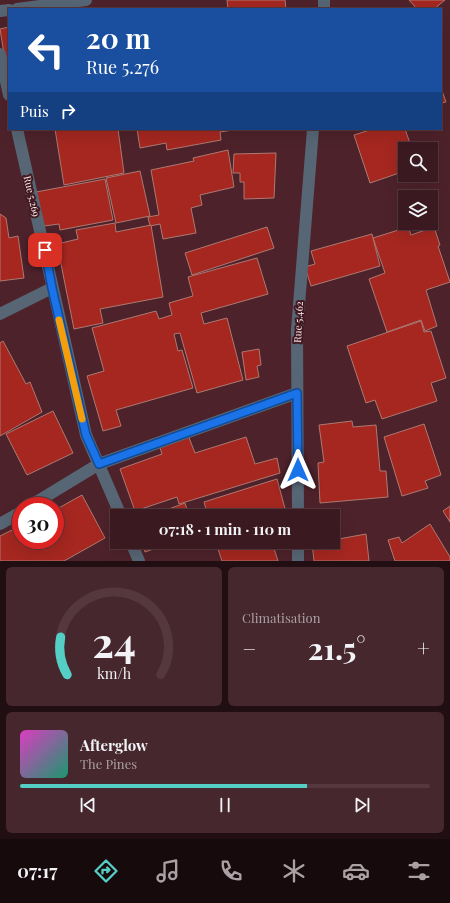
<!DOCTYPE html>
<html lang="fr">
<meta charset="utf-8">
<style>
body{margin:0;font-family:"Playfair Display",serif;background:#45272d;color:#f1f3f6;height:100vh;display:flex;flex-direction:column;font-size:15px;white-space:nowrap}
*{box-sizing:border-box;margin:0}
p{font-size:13px;color:#aba1a5}
.icon{flex:none;width:22px;height:22px;fill:none;stroke:currentColor;stroke-width:2;stroke-linecap:round;stroke-linejoin:round}
.map{position:relative;height:561px;overflow:hidden}
.panel{display:flex;flex-direction:column;gap:6px;padding:6px;background:#200e12;flex:1}
.panel>*{flex:none}
.hud{position:absolute;left:8px;top:8px;width:434px;height:122px;border-radius:0px;box-shadow:0 4px 16px #0002,0 0 0 1px #54383e;background:#1a4fa0;color:#fff;overflow:hidden}
.controls{position:absolute;left:398px;top:142px;display:grid;gap:8px}
.controls a{display:grid;place-items:center;width:40px;height:40px;border-radius:0px;background:#3a1a20;box-shadow:0 4px 16px #0002,0 0 0 1px #54383e;font-size:20px}
.speed{position:absolute;left:12px;top:497px;display:flex;gap:8px;font-size:20px;font-weight:700;text-align:center}
.speed>*{display:grid;place-content:center;width:52px;height:52px;border-radius:50%;background:#3a1a20;box-shadow:0 4px 16px #0002,0 0 0 1px #54383e;line-height:1}
.speed .limit{border:6px solid #d22;background:#fff;color:#111}
.pin{position:absolute;display:grid;place-items:center;width:34px;height:34px;color:#fff;margin:-17px;border-radius:8px;box-shadow:0 2px 6px #0006}
.me{position:absolute;width:44px;margin:-22px;rotate:0deg;stroke-linejoin:round;filter:drop-shadow(0 0 3px #0008)}
.turn{display:flex;align-items:center;gap:14px;height:84px;padding:0 12px;font-size:18px}
.turn .icon{width:52px;height:52px;stroke-width:2.5}
.turn b{display:block;font-size:28px;line-height:34px}
.then{display:flex;align-items:center;height:38px;padding:0 12px;background:#0003;gap:8px;font-size:15px}
.big{font-size:30px;font-weight:700;line-height:1.1}
.panel .tile{flex:1;display:flex;flex-direction:column;justify-content:center;gap:6px;min-width:0;padding:0 14px;border-radius:6px;background:#45272d}
.panel .dial{align-items:center;gap:0}
.dial svg{height:104px;overflow:visible;fill:none;stroke:#54383e;stroke-width:7;stroke-linecap:round;text-anchor:middle}
.dial text{fill:#f1f3f6;stroke:none}
.song{display:flex;align-items:center;gap:12px}
.cover{width:48px;height:48px;border-radius:6px;background:linear-gradient(135deg,hsl(310 70% 55%),hsl(160 70% 35%))}
.played{height:4px;border-radius:2px;background:linear-gradient(90deg,#55cec5 70%,#54383e 70%)}
.keys{display:flex;justify-content:space-around;direction:ltr}
.heat{display:flex;justify-content:space-between;align-items:center;font-size:22px;direction:ltr}
.panel .tiles{flex:1;display:grid;gap:6px;grid-template-columns:1fr 1fr}
.tile:last-child{grid-column:span 2}
.trip{position:absolute;left:110px;top:509px;width:230px;height:40px;border-radius:0px;background:#3a1a20;box-shadow:0 4px 16px #0002,0 0 0 1px #54383e;font-weight:700;line-height:40px;text-align:center}
.tabs{display:flex;height:64px;justify-content:space-around;align-items:center;background:#170a0d;color:#aba1a5}
.tabs .icon{width:28px;height:28px}
.tabs .current{color:#55cec5}
.tabs b{font-size:18px;color:#f1f3f6}
.map>svg:first-child{display:block}
</style>
<div class="map">
<svg width="450" height="561" viewBox="0 0 450 561">
<rect width="100%" height="100%" fill="#4e222b"/>
<g fill="#a52720" stroke="#ad7971">
<path d="M 227,0 L 285,0 L 286,9 L 228,9 Z"/>
<path d="M 409,0 L 445,0 L 434,9 L 417,9 Z"/>
<path d="M 9,27 L 9,66 L 6,66 L 0,29 Z"/>
<path d="M 441,88 L 446,102 L 441,103 Z"/>
<path d="M 55,129 L 118,129 L 124,173 L 64,185 Z"/>
<path d="M 137,129 L 233,129 L 233,130 L 220,132 L 221,140 L 167,150 L 166,143 L 140,148 Z"/>
<path d="M 373,129 L 405,129 L 412,149 L 405,149 L 405,171 L 370,183 L 354,135 Z"/>
<path d="M 228,150 L 234,187 L 200,195 L 202,205 L 191,208 L 196,233 L 163,239 L 160,224 L 150,226 L 148,217 L 159,215 L 151,170 L 194,161 L 193,158 Z"/>
<path d="M 276,153 L 274,198 L 244,199 L 244,182 L 240,182 L 240,173 L 233,173 L 234,154 Z"/>
<path d="M 140,171 L 150,216 L 116,223 L 106,178 Z"/>
<path d="M 105,179 L 113,220 L 60,230 L 59,224 L 44,226 L 36,192 Z"/>
<path d="M 429,191 L 431,197 L 411,197 L 411,196 Z"/>
<path d="M 431,197 L 436,218 L 431,219 Z"/>
<path d="M 0,214 L 6,218 L 9,238 L 18,236 L 24,278 L 0,281 Z"/>
<path d="M 115,223 L 116,232 L 151,225 L 163,297 L 100,309 L 103,323 L 74,329 L 57,244 L 78,239 L 76,230 Z"/>
<path d="M 267,227 L 274,248 L 192,275 L 185,253 Z"/>
<path d="M 408,227 L 411,235 L 434,227 L 440,245 L 438,246 L 450,282 L 426,290 L 437,326 L 425,331 L 421,320 L 387,332 L 369,279 L 385,273 L 373,238 Z"/>
<path d="M 372,234 L 380,266 L 311,286 L 305,267 L 315,264 L 311,251 Z"/>
<path d="M 257,258 L 268,294 L 201,313 L 204,324 L 227,318 L 243,380 L 197,393 L 180,333 L 174,334 L 178,351 L 182,350 L 193,388 L 116,410 L 121,426 L 103,431 L 87,376 L 104,371 L 92,328 L 156,311 L 159,319 L 172,315 L 169,303 L 193,296 L 188,277 Z"/>
<path d="M 421,321 L 424,332 L 431,331 L 446,378 L 431,383 L 437,401 L 382,419 L 375,400 L 366,403 L 347,346 Z"/>
<path d="M 3,341 L 26,384 L 30,382 L 42,412 L 0,436 L 0,343 Z"/>
<path d="M 259,349 L 261,365 L 257,366 L 259,377 L 246,380 L 242,352 Z"/>
<path d="M 53,411 L 73,453 L 27,475 L 6,434 Z"/>
<path d="M 352,421 L 353,427 L 376,425 L 380,471 L 386,471 L 388,497 L 320,503 L 318,463 L 324,462 L 319,425 Z"/>
<path d="M 424,424 L 441,475 L 425,481 L 428,488 L 402,496 L 384,437 Z"/>
<path d="M 188,435 L 195,453 L 246,437 L 255,464 L 277,458 L 280,473 L 179,504 L 177,497 L 135,511 L 120,469 L 162,454 L 159,445 Z"/>
<path d="M 277,479 L 287,516 L 208,516 L 204,502 Z"/>
<path d="M 82,495 L 105,538 L 64,561 L 0,561 L 0,536 L 18,527 L 21,530 L 21,540 L 55,540 L 55,510 Z"/>
<path d="M 185,503 L 189,516 L 150,516 Z"/>
<path d="M 450,506 L 450,522 L 443,511 Z"/>
<path d="M 430,524 L 450,557 L 450,561 L 395,561 L 388,540 L 399,537 L 402,543 Z"/>
<path d="M 366,534 L 369,561 L 314,561 L 312,543 L 333,542 L 333,540 Z"/>
<path d="M 142,542 L 173,542 L 145,552 Z"/>
<path d="M 238,542 L 272,542 L 278,561 L 222,561 L 218,549 Z"/>
</g>
<g fill="none" stroke-linecap="round" stroke-linejoin="round">
<g stroke="#576675" stroke-width="12">
<path d="M 17,9 L 86,0"/>
<path d="M 324,9 L 324,0"/>
<path d="M 0,11 L 9,10"/>
<path d="M 0,54 L 9,95"/>
<path d="M 17,129 L 86,435 L 121,516"/>
<path d="M 0,314 L 52,288"/>
<path d="M 30,506 L 99,464 L 297,393"/>
<path d="M 298,516 L 297,330 L 313,129"/>
<path d="M 0,524 L 21,512"/>
<path d="M 131,542 L 139,561"/>
<path d="M 298,542 L 298,561"/>
</g>
</g>
<g fill="none" stroke-linecap="round" stroke-linejoin="round">
<defs>
<path id="route" d="M 45,250 L 52,288 L 86,435 L 99,464 L 297,393 L 298,470"/>
</defs>
<use href="#route" stroke="#114b97" stroke-width="10"/>
<use href="#route" stroke="#1a73e8" stroke-width="7"/>
<path stroke="#f59e0b" stroke-width="7" d="M 59,320 L 82,419"/>
</g>
<g text-anchor="middle" stroke-width="4" stroke-linejoin="round" paint-order="stroke">
<g font-size="10" fill="#fdf0f2" stroke="#421821">
<text transform="translate(32 196) rotate(77)" y="4">Rue 5.269</text>
<text transform="translate(298 322) rotate(-87)" y="4">Rue 5.462</text>
</g>
</g>
</svg>
<div class="controls">
<a><svg class="icon" aria-label="search" viewBox="0 0 24 24"><circle cx="10" cy="10" r="6"/><path d="M15 15l6 6"/></svg></a>
<a><svg class="icon" aria-label="layers" viewBox="0 0 24 24"><path d="M12 4l9 5-9 5-9-5zM3 14l9 5 9-5"/></svg></a>
</div>
<div class="speed"><div class="limit">30</div></div>
<div class="pin" style="left:45px;top:250px;background:#d93025"><svg class="icon" aria-label="arrive" viewBox="0 0 24 24"><path d="M6 21V4h12l-3 4 3 4H6"/></svg></div>
<svg class="me" style="left:298px;top:470px" viewBox="-20 -20 40 40"><path d="M0-17L14 15 0 8-14 15z" fill="#1a73e8" stroke="#fff" stroke-width="4"/></svg>
<div class="trip">07:18 · 1 min · 110 m</div>
<div class="hud">
<div class="turn"><svg class="icon" aria-label="left" viewBox="0 0 24 24"><path d="M17 20v-9H6M10 6l-5 5 5 5"/></svg><div><b>20 m</b>Rue 5.276</div></div>
<div class="then">Puis<svg class="icon" aria-label="right" viewBox="0 0 24 24"><path d="M7 20v-9h11M14 6l5 5-5 5"/></svg></div>
</div>
</div>
<section class="panel">
<div class="tiles">
<div class="tile dial"><svg viewBox="0 0 100 80">
<path d="M14 69A42 42 0 1 1 86 69"/>
<path d="M14 69A42 42 0 0 1 9 40" stroke="#55cec5"/>
<text x="50" y="56" font-size="32" font-weight="700">24</text>
<text x="50" y="72" font-size="11">km/h</text>
</svg></div>
<div class="tile"><p>Climatisation</p>
<div class="heat"><a>−</a><b class="big">21.5°</b><a>+</a></div>
</div>
<div class="tile">
<div class="song"><i class="cover"></i><div><b>Afterglow</b><p>The Pines</p></div></div>
<div class="played"></div>
<div class="keys"><svg class="icon" aria-label="previous" viewBox="0 0 24 24"><path d="M18 5L8 12l10 7zM5 5v14"/></svg><svg class="icon" aria-label="pause" viewBox="0 0 24 24"><path d="M8 5v14M16 5v14"/></svg><svg class="icon" aria-label="next" viewBox="0 0 24 24"><path d="M6 5l10 7-10 7zM19 5v14"/></svg></div>
</div>
</div>
</section>
<nav class="tabs">
<b>07:17</b>
<svg class="icon current" aria-label="directions" viewBox="0 0 24 24"><path d="M12 3l9 9-9 9-9-9zM9 14v-3h6M13 9l2 2-2 2"/></svg>
<svg class="icon" aria-label="music" viewBox="0 0 24 24"><path d="M9 18V5l10-2v13"/><circle cx="6" cy="18" r="3"/><circle cx="16" cy="16" r="3"/></svg>
<svg class="icon" aria-label="phone" viewBox="0 0 24 24"><path d="M5 4h4l2 5-3 2q2 4 5 5l2-3 5 2v4C11 20 4 13 5 4z"/></svg>
<svg class="icon" aria-label="climate" viewBox="0 0 24 24"><path d="M12 3v18M4 7l16 10M4 17L20 7"/></svg>
<svg class="icon" aria-label="car" viewBox="0 0 24 24"><path d="M5 17H2v-5l4-1 3-4h7l3 4 3 1v5h-3M9 17h6M6 11h13"/><circle cx="7" cy="17" r="2"/><circle cx="17" cy="17" r="2"/></svg>
<svg class="icon" aria-label="filters" viewBox="0 0 24 24"><path d="M4 7h16M4 17h16"/><circle cx="9" cy="7" r="2"/><circle cx="15" cy="17" r="2"/></svg>
</nav>
